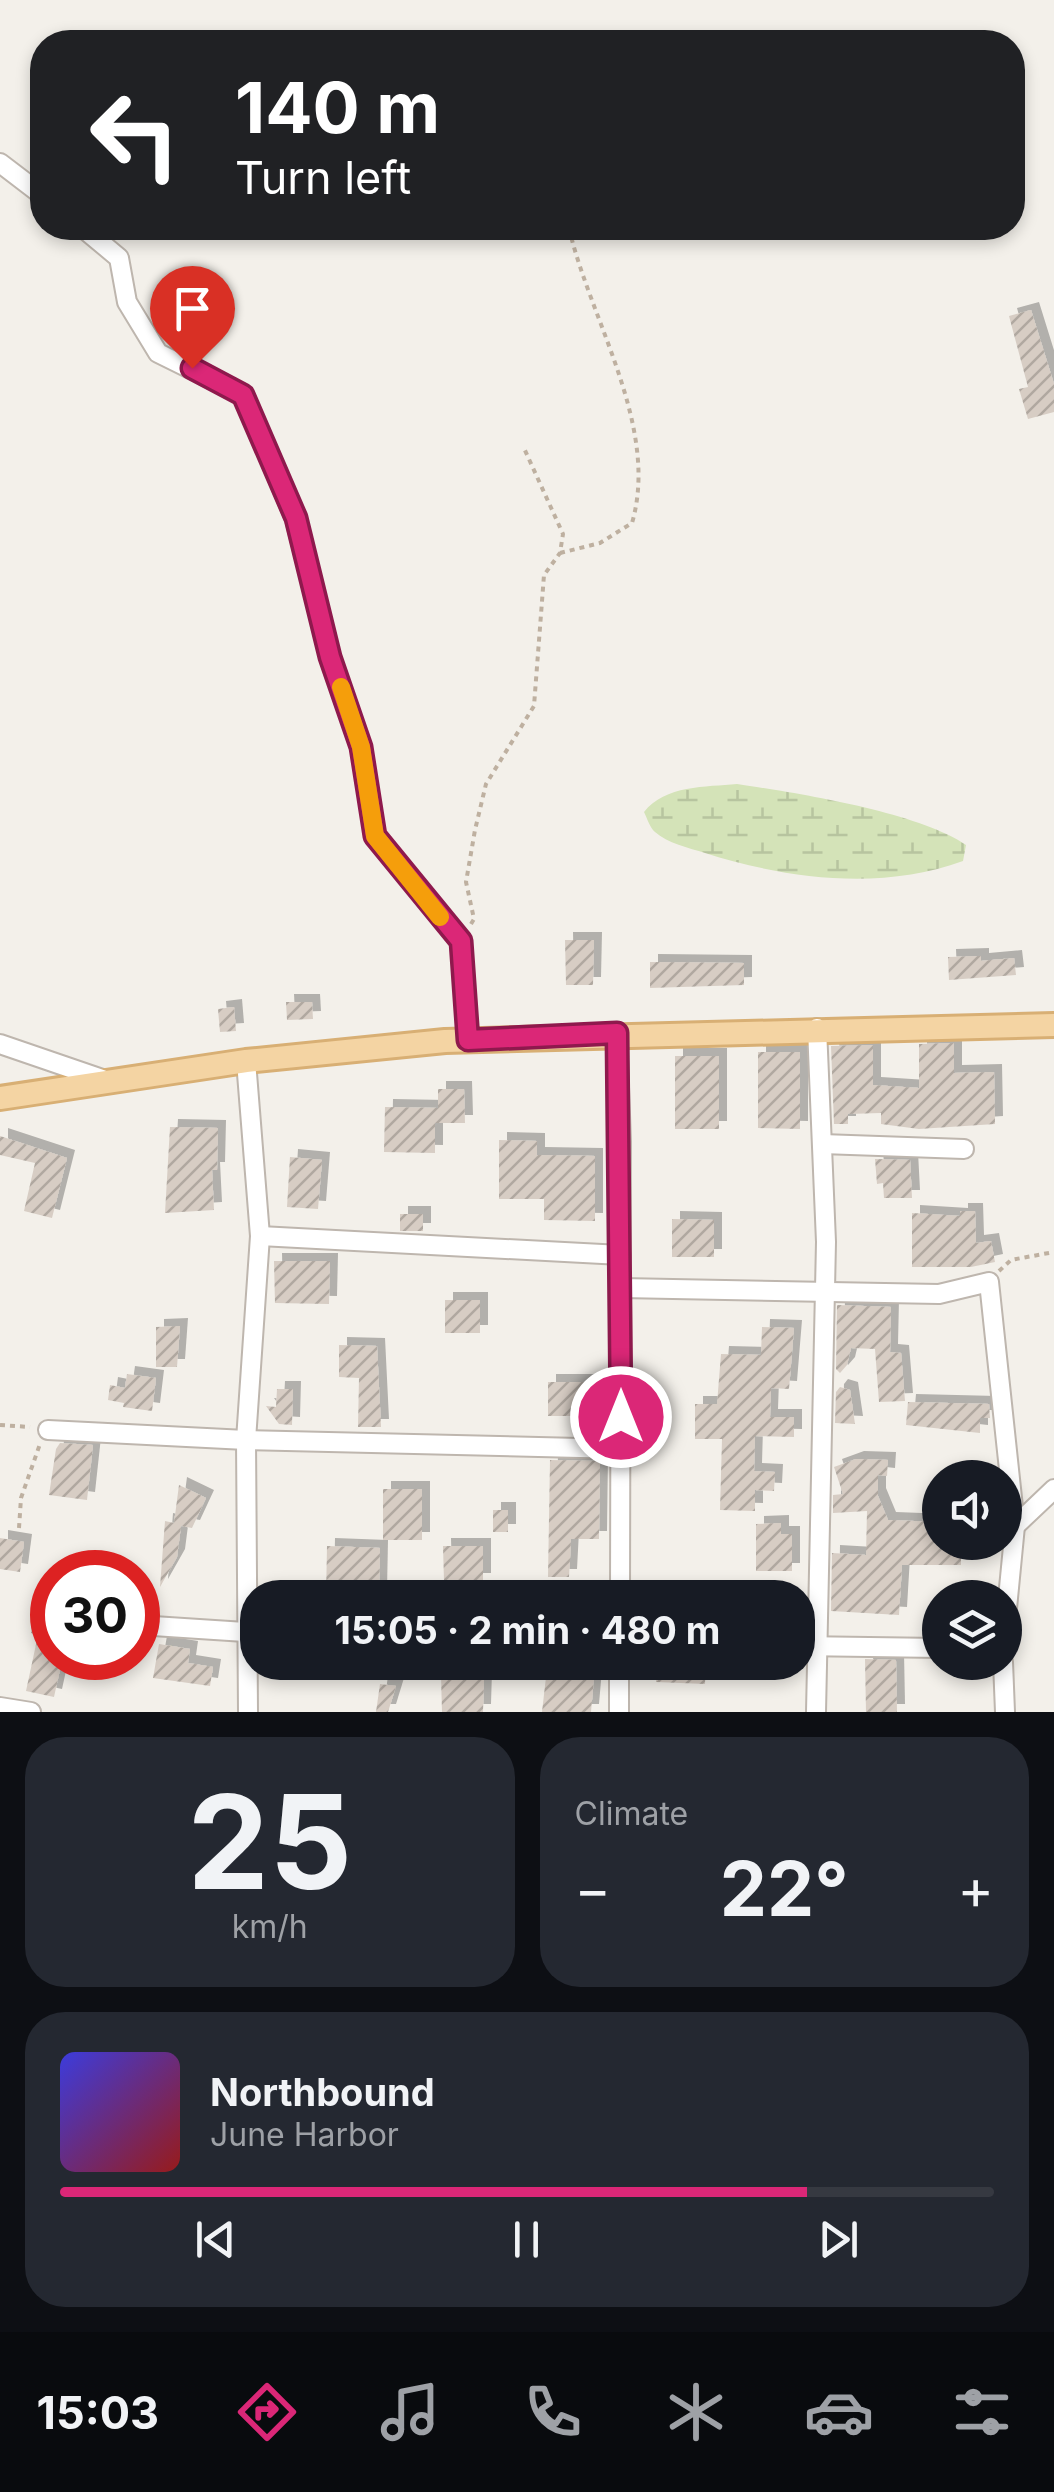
<!DOCTYPE html>
<meta charset="utf-8">
<style>
body{margin:0;font-family:Inter,sans-serif;background:#242831;color:#f1f3f6;height:100vh;display:flex;flex-direction:column;font-size:38px;white-space:nowrap}
*{box-sizing:border-box;margin:0}
p{font-size:32px;color:#9ea1a6}
.icon{flex:none;width:55px;height:55px;fill:none;stroke:currentColor;stroke-width:2;stroke-linecap:round;stroke-linejoin:round}
.map{position:relative;height:1712px;overflow:hidden}
.panel{display:flex;flex-direction:column;gap:25px;padding:25px;background:#0d0f14;flex:1}
.panel>*{flex:none}
.hud{position:absolute;left:30px;top:30px;width:995px;height:210px;border-radius:40px;box-shadow:0 5px 15px #0003;background:#202124;color:#fff;overflow:hidden}
.tools{position:absolute;left:922px;top:1460px;display:grid;gap:20px}
.tools a{display:grid;place-items:center;width:100px;height:100px;border-radius:50%;background:#171b24;box-shadow:0 5px 15px #0003;font-size:50px}
.speed{position:absolute;left:30px;top:1550px;display:flex;gap:20px;font-size:50px;font-weight:700;text-align:center}
.speed>*{display:grid;place-content:center;width:130px;height:130px;border-radius:50%;background:#171b24;box-shadow:0 5px 15px #0003;line-height:1}
.speed .limit{border:15px solid #d22;background:#fff;color:#111}
.pin{position:absolute;display:grid;place-items:center;width:85px;height:85px;color:#fff;margin:-102px -42px;border-radius:50% 50% 50% 0;rotate:-45deg;box-shadow:0 0 10px #0007}
.pin .icon{rotate:45deg}
.me{position:absolute;width:110px;margin:-55px;rotate:0deg;stroke-linejoin:round;filter:drop-shadow(0 0 8px #0008)}
.turn{display:flex;align-items:center;gap:35px;height:210px;padding:0 40px;font-size:45px}
.turn .icon{width:130px;height:130px;stroke-width:2.5}
.turn b{display:block;font-size:70px;line-height:85px}
.big{font-size:75px;font-weight:700;line-height:1.1}
.panel .tile{flex:1;display:flex;flex-direction:column;justify-content:center;gap:15px;min-width:0;padding:0 35px;border-radius:40px;background:#242831}
.panel .dial{align-items:center;gap:0}
.dial b{font-size:130px;line-height:1}
.song{display:flex;align-items:center;gap:30px}
.cover{width:120px;height:120px;border-radius:15px;background:linear-gradient(135deg,hsl(240 70% 55%),hsl(0 70% 35%))}
.played{height:10px;border-radius:5px;background:linear-gradient(90deg,#db2777 80%,#363941 80%)}
.keys{display:flex;justify-content:space-around;direction:ltr}
.heat{display:flex;justify-content:space-between;align-items:center;font-size:55px;direction:ltr}
.panel .tiles{flex:1;display:grid;gap:25px;grid-template-columns:1fr 1fr}
.tile:last-child{grid-column:span 2}
.trip{position:absolute;left:240px;top:1580px;width:575px;height:100px;border-radius:40px;background:#171b24;box-shadow:0 5px 15px #0003;font-weight:700;line-height:100px;text-align:center}
.tabs{display:flex;height:160px;justify-content:space-around;align-items:center;background:#090b0e;color:#9ea1a6}
.tabs .icon{width:70px;height:70px}
.tabs .current{color:#db2777}
.tabs b{font-size:45px;color:#f1f3f6}
.map>svg:first-child{display:block}
</style>
<div class="map">
<svg width="1054" height="1712" viewBox="0 0 1054 1712">
<defs>
<pattern id="wetland-marsh" width="20" height="14" patternUnits="userSpaceOnUse" patternTransform="scale(2.5)"><rect width="20" height="14" fill="#d4e3b8"/><path d="M1 5h8M5 5V1M11 12h8M15 12V8" fill="none" stroke="#b7c49f"/></pattern>
<pattern id="building-hatch" width="6" height="6" patternUnits="userSpaceOnUse" patternTransform="scale(2.5)"><rect width="6" height="6" fill="#d7cdc4"/><path d="M-1 1l2-2M0 6l6-6M5 7l2-2" fill="none" stroke="#b0a8a0"/></pattern>
<filter id="shadow"><feDropShadow dx="8" dy="-8" stdDeviation="0" flood-color="#0004"/></filter>
</defs>
<rect width="100%" height="100%" fill="#f3f0ea"/>
<path fill="url(#wetland-marsh)" d="M 737,784 C 797,793 918,812 966,845 L 963,861 C 882,891 786,879 705,853 C 689,848 667,843 655,832 C 650,828 647,818 644,812 C 665,785 706,787 737,784 Z"/>
<g fill="url(#building-hatch)" filter="url(#shadow)">
<path d="M 1031,310 L 1054,384 L 1054,412 L 1028,419 L 1019,389 L 1028,387 L 1009,316 Z"/>
<path d="M 565,940 L 594,940 L 593,985 L 566,985 Z"/>
<path d="M 981,956 L 981,961 L 1014,958 L 1016,975 L 949,980 L 948,957 Z"/>
<path d="M 650,962 L 744,963 L 744,985 L 650,988 Z"/>
<path d="M 286,1002 L 312,1002 L 313,1019 L 287,1020 Z"/>
<path d="M 234,1007 L 236,1031 L 220,1032 L 218,1009 Z"/>
<path d="M 954,1043 L 954,1073 L 994,1072 L 995,1124 L 919,1129 L 881,1124 L 881,1113 L 848,1114 L 848,1124 L 834,1124 L 831,1046 L 873,1045 L 873,1085 L 919,1088 L 919,1044 Z"/>
<path d="M 758,1052 L 800,1052 L 800,1129 L 758,1128 Z"/>
<rect x="675" y="1056" width="44" height="73"/>
<path d="M 438,1089 L 464,1089 L 465,1123 L 435,1123 L 435,1153 L 384,1152 L 385,1107 L 438,1108 Z"/>
<path d="M 170,1127 L 218,1128 L 217,1170 L 212,1170 L 214,1210 L 165,1213 Z"/>
<path d="M 0,1136 L 67,1158 L 52,1218 L 24,1211 L 35,1163 L 0,1155 Z"/>
<path d="M 499,1140 L 537,1141 L 537,1155 L 595,1156 L 595,1221 L 544,1220 L 544,1199 L 499,1199 Z"/>
<path d="M 290,1157 L 322,1160 L 318,1209 L 287,1207 Z"/>
<path d="M 875,1159 L 910,1160 L 912,1198 L 884,1198 L 883,1183 L 877,1184 Z"/>
<path d="M 960,1211 L 975,1211 L 976,1243 L 991,1241 L 995,1262 L 971,1267 L 912,1267 L 912,1213 L 960,1216 Z"/>
<rect x="400" y="1214" width="23" height="17"/>
<path d="M 672,1219 L 714,1220 L 714,1257 L 672,1257 Z"/>
<path d="M 274,1261 L 330,1261 L 329,1304 L 275,1303 Z"/>
<rect x="445" y="1300" width="35" height="33"/>
<path d="M 837,1305 L 891,1307 L 890,1352 L 901,1353 L 905,1401 L 879,1402 L 875,1349 L 851,1348 L 847,1365 L 840,1373 L 836,1369 Z"/>
<path d="M 180,1326 L 177,1367 L 156,1367 L 156,1327 Z"/>
<path d="M 762,1327 L 794,1328 L 789,1389 L 771,1388 L 770,1417 L 794,1417 L 794,1437 L 755,1436 L 754,1471 L 775,1472 L 774,1491 L 755,1490 L 755,1511 L 720,1510 L 722,1439 L 695,1439 L 695,1404 L 717,1404 L 721,1354 L 761,1355 Z"/>
<path d="M 339,1345 L 377,1346 L 381,1427 L 358,1427 L 359,1378 L 339,1377 Z"/>
<path d="M 127,1374 L 156,1378 L 152,1411 L 123,1407 L 124,1403 L 108,1400 L 110,1385 L 125,1388 Z"/>
<path d="M 548,1382 L 586,1382 L 587,1416 L 548,1416 Z"/>
<path d="M 840,1387 L 850,1390 L 855,1424 L 835,1423 L 836,1392 Z"/>
<path d="M 277,1389 L 293,1389 L 292,1425 L 279,1424 L 266,1406 L 276,1407 Z"/>
<path d="M 908,1402 L 989,1404 L 990,1418 L 980,1418 L 980,1433 L 906,1425 Z"/>
<path d="M 60,1443 L 93,1445 L 87,1500 L 49,1495 L 56,1449 Z"/>
<path d="M 856,1459 L 888,1460 L 887,1476 L 878,1475 L 878,1496 L 888,1520 L 940,1522 L 940,1542 L 961,1542 L 961,1565 L 902,1565 L 899,1615 L 831,1611 L 832,1553 L 866,1555 L 867,1511 L 833,1513 L 833,1495 L 843,1494 L 834,1467 Z"/>
<path d="M 550,1460 L 600,1461 L 599,1539 L 571,1539 L 569,1577 L 548,1577 Z"/>
<path d="M 179,1485 L 206,1498 L 192,1528 L 181,1526 L 177,1557 L 160,1587 L 165,1521 L 174,1523 Z"/>
<rect x="383" y="1489" width="39" height="51"/>
<rect x="493" y="1510" width="15" height="22"/>
<path d="M 781,1523 L 781,1534 L 792,1534 L 792,1571 L 756,1571 L 756,1524 Z"/>
<path d="M 0,1538 L 24,1542 L 20,1572 L 0,1569 Z"/>
<path d="M 327,1546 L 380,1548 L 379,1598 L 326,1598 Z"/>
<path d="M 443,1546 L 483,1546 L 483,1581 L 444,1581 Z"/>
<path d="M 46,1598 L 52,1598 L 52,1663 L 61,1665 L 54,1697 L 26,1691 L 38,1635 L 31,1633 L 34,1599 L 46,1601 Z"/>
<path d="M 159,1644 L 190,1649 L 188,1663 L 213,1667 L 210,1686 L 153,1678 Z"/>
<path d="M 865,1659 L 896,1660 L 897,1712 L 866,1712 Z"/>
<path d="M 657,1662 L 706,1662 L 705,1684 L 656,1682 Z"/>
<path d="M 441,1676 L 484,1679 L 483,1712 L 442,1712 Z"/>
<path d="M 546,1677 L 594,1677 L 591,1712 L 542,1712 Z"/>
<path d="M 380,1684 L 396,1686 L 388,1712 L 376,1712 Z"/>
</g>
<g fill="none" stroke-linecap="round" stroke-linejoin="round">
<defs>
<g id="minor">
<path d="M 0,163 L 42,195"/>
<path d="M 83,228 L 119,258 L 127,302 L 158,353 L 243,395 L 295,519 L 330,657 L 361,747 L 375,836 L 461,941 L 467,1040"/>
<path d="M 617,1033 L 621,1142 L 620,1598"/>
<path d="M 0,1044 L 108,1081"/>
<path d="M 246,1061 L 260,1236 L 246,1440 L 248,1712"/>
<path d="M 822,1144 L 964,1149"/>
<path d="M 260,1236 L 621,1255"/>
<path d="M 621,1288 L 939,1294 L 989,1282 L 1015,1526 L 1005,1629"/>
<path d="M 48,1430 L 246,1440 L 621,1449"/>
<path d="M 1015,1526 L 1054,1489"/>
<path d="M 138,1625 L 245,1632"/>
<path d="M 798,1646 L 940,1648"/>
<path d="M 1003,1662 L 1005,1712"/>
<path d="M 0,1707 L 31,1712"/>
<path d="M 619,1712 L 619,1662"/>
<path d="M 816,1712 L 826,1242 L 817,1028"/>
</g>
<path id="major" d="M 0,1098 L 246,1061 L 445,1041 L 1054,1025"/>
</defs>
<use href="#minor" stroke="#beb6ae" stroke-width="22"/>
<use href="#major" stroke="#d8af74" stroke-width="28"/>
<g stroke="#beb0a0" stroke-width="4" stroke-dasharray="5 5" stroke-linecap="butt">
<path d="M 560,553 L 600,543 L 632,523 C 660,427 590,320 569,228"/>
<path d="M 471,924 L 474,919 L 466,882 L 475,830 L 486,784 L 534,706 L 544,575 L 560,553 L 563,534 L 523,446"/>
<path d="M 999,1271 L 1011,1260 L 1054,1252"/>
<path d="M 0,1425 L 30,1427"/>
<path d="M 19,1528 L 21,1498 L 40,1444"/>
</g>
<use href="#minor" stroke="#fff" stroke-width="18"/>
<use href="#major" stroke="#f4d4a3" stroke-width="22"/>
</g>
<g fill="none" stroke-linecap="round" stroke-linejoin="round">
<defs>
<path id="route" d="M 192,368 L 243,395 L 296,518 L 330,657 L 361,747 L 375,836 L 461,941 L 468,1040 L 617,1033 L 621,1417"/>
</defs>
<use href="#route" stroke="#8e194d" stroke-width="25"/>
<use href="#route" stroke="#db2777" stroke-width="18"/>
<path stroke="#f59e0b" stroke-width="18" d="M 341,687 L 361,747 L 375,836 L 440,917"/>
</g>
</svg>
<div class="tools">
<a><svg class="icon" aria-label="sound" viewBox="0 0 24 24"><path d="M4 9h4l5-4v14l-5-4H4zM17 9q2 3 0 6"/></svg></a>
<a><svg class="icon" aria-label="layers" viewBox="0 0 24 24"><path d="M12 4l9 5-9 5-9-5zM3 14l9 5 9-5"/></svg></a>
</div>
<div class="speed"><div class="limit">30</div></div>
<div class="pin" style="left:192px;top:368px;background:#d93025"><svg class="icon" aria-label="arrive" viewBox="0 0 24 24"><path d="M6 21V4h12l-3 4 3 4H6"/></svg></div>
<svg class="me" style="left:621px;top:1417px" viewBox="-20 -20 40 40"><circle r="17" fill="#db2777" stroke="#fff" stroke-width="3"/><path d="M0-11L8 9 0 5-8 9z" fill="#fff"/></svg>
<div class="trip">15:05 · 2 min · 480 m</div>
<div class="hud">
<div class="turn"><svg class="icon" aria-label="left" viewBox="0 0 24 24"><path d="M17 20v-9H6M10 6l-5 5 5 5"/></svg><div><b>140 m</b>Turn left</div></div>
</div>
</div>
<section class="panel">
<div class="tiles">
<div class="tile dial"><b>25</b><p>km/h</p></div>
<div class="tile"><p>Climate</p>
<div class="heat"><a>−</a><b class="big">22°</b><a>+</a></div>
</div>
<div class="tile">
<div class="song"><i class="cover"></i><div><b>Northbound</b><p>June Harbor</p></div></div>
<div class="played"></div>
<div class="keys"><svg class="icon" aria-label="previous" viewBox="0 0 24 24"><path d="M18 5L8 12l10 7zM5 5v14"/></svg><svg class="icon" aria-label="pause" viewBox="0 0 24 24"><path d="M8 5v14M16 5v14"/></svg><svg class="icon" aria-label="next" viewBox="0 0 24 24"><path d="M6 5l10 7-10 7zM19 5v14"/></svg></div>
</div>
</div>
</section>
<nav class="tabs">
<b>15:03</b>
<svg class="icon current" aria-label="directions" viewBox="0 0 24 24"><path d="M12 3l9 9-9 9-9-9zM9 14v-3h6M13 9l2 2-2 2"/></svg>
<svg class="icon" aria-label="music" viewBox="0 0 24 24"><path d="M9 18V5l10-2v13"/><circle cx="6" cy="18" r="3"/><circle cx="16" cy="16" r="3"/></svg>
<svg class="icon" aria-label="phone" viewBox="0 0 24 24"><path d="M5 4h4l2 5-3 2q2 4 5 5l2-3 5 2v4C11 20 4 13 5 4z"/></svg>
<svg class="icon" aria-label="climate" viewBox="0 0 24 24"><path d="M12 3v18M4 7l16 10M4 17L20 7"/></svg>
<svg class="icon" aria-label="car" viewBox="0 0 24 24"><path d="M5 17H2v-5l4-1 3-4h7l3 4 3 1v5h-3M9 17h6M6 11h13"/><circle cx="7" cy="17" r="2"/><circle cx="17" cy="17" r="2"/></svg>
<svg class="icon" aria-label="filters" viewBox="0 0 24 24"><path d="M4 7h16M4 17h16"/><circle cx="9" cy="7" r="2"/><circle cx="15" cy="17" r="2"/></svg>
</nav>
